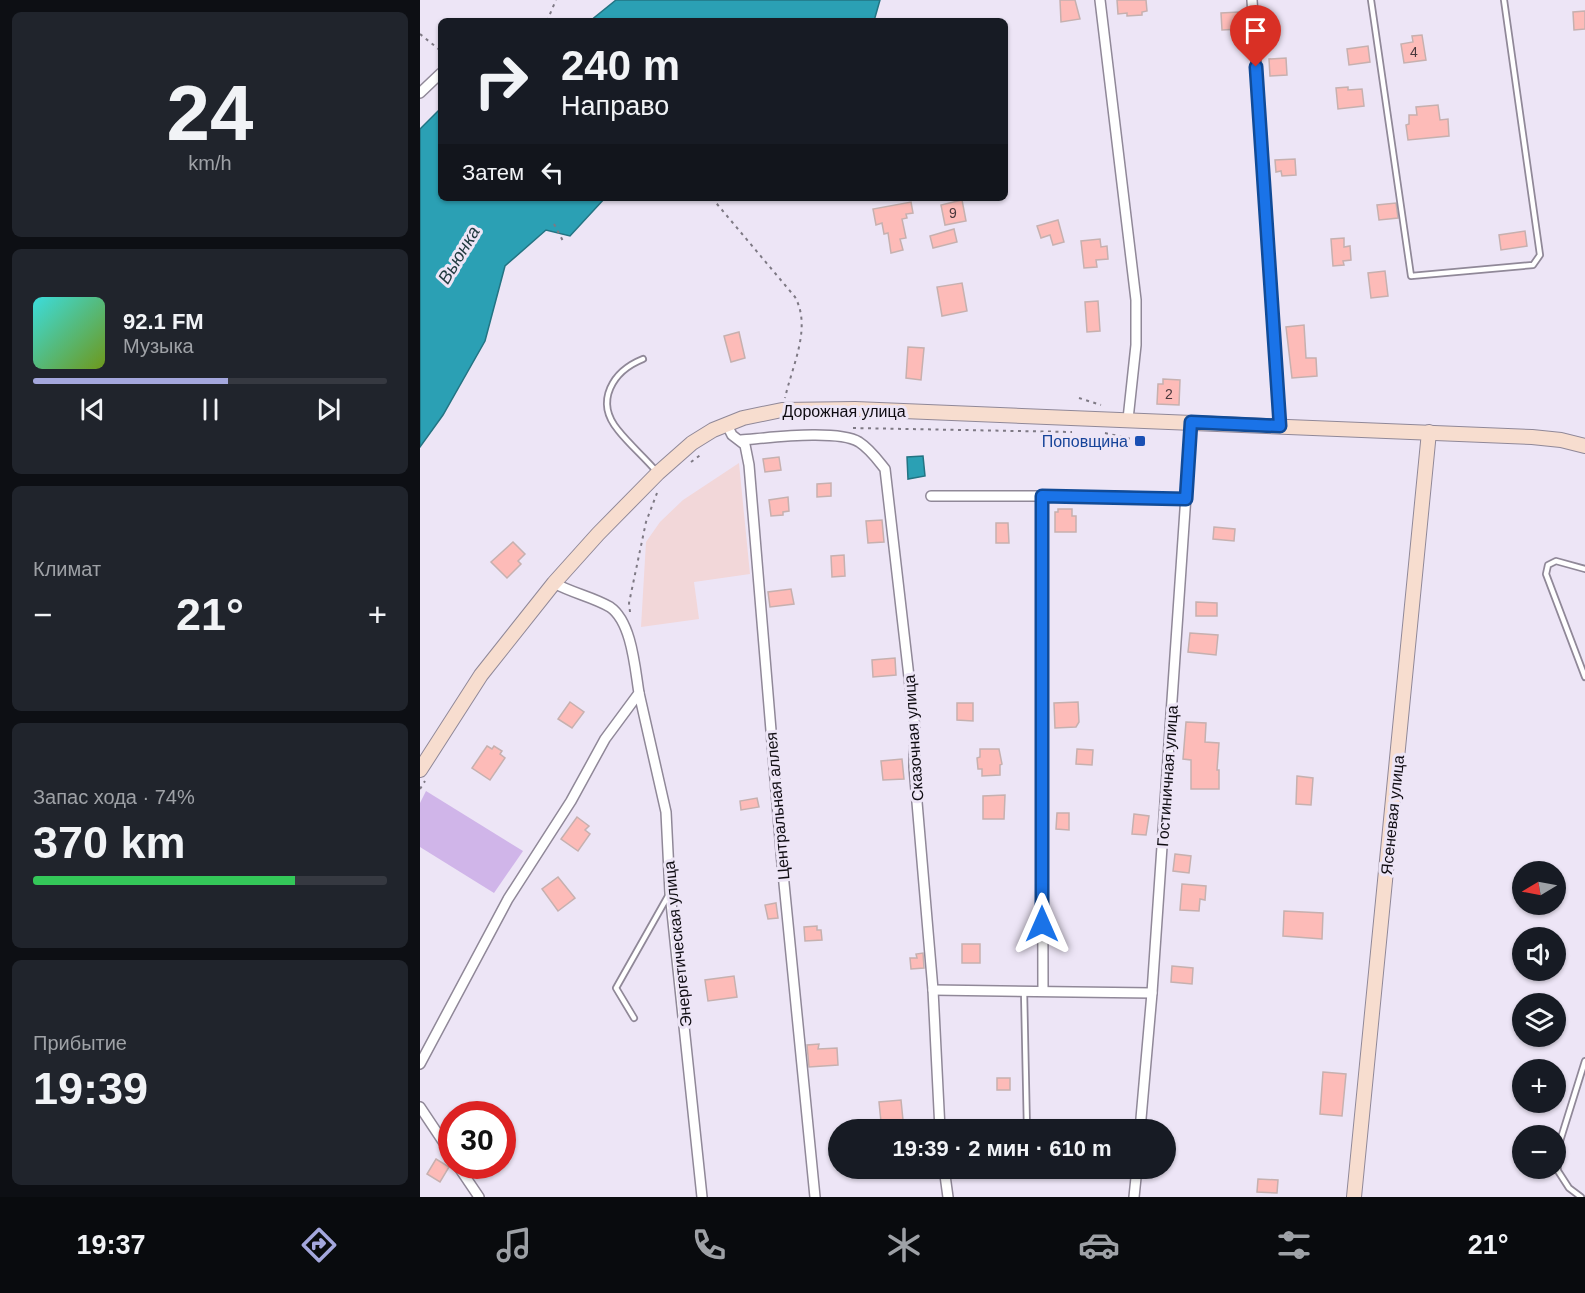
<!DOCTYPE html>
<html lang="ru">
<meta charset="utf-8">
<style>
body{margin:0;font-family:Helvetica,sans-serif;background:#20242c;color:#f1f3f6;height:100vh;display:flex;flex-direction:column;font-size:22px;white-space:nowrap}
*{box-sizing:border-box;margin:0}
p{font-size:20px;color:#9ea1a6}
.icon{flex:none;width:33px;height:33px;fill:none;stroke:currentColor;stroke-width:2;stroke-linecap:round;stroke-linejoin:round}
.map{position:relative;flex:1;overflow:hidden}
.side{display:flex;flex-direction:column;gap:12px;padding:12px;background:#0d0f14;width:420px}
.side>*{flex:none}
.top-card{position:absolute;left:18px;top:18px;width:570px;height:183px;border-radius:9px;box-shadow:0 2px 4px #0004;background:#171b24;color:#f1f3f6;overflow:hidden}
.needle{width:39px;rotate:260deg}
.tools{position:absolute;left:1092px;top:861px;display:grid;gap:12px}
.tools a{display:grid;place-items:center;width:54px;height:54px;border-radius:50%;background:#171b24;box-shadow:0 2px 4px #0004;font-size:30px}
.speed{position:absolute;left:18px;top:1101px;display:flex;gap:12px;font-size:30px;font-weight:700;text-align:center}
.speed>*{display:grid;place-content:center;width:78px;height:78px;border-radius:50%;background:#171b24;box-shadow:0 2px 4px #0004;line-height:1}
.speed .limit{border:9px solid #d22;background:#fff;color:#111}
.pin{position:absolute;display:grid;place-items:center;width:51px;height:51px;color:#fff;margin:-62px -26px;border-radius:50% 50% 50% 0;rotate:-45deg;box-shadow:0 0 6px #0007}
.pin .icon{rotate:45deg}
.me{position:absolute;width:66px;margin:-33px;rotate:0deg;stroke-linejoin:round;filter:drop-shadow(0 0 4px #0008)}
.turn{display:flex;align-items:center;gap:21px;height:126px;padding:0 24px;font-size:27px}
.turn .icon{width:78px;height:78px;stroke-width:2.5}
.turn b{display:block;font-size:42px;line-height:51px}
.then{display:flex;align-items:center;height:57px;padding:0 24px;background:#0003;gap:12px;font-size:22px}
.big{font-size:45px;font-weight:700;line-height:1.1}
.side .tile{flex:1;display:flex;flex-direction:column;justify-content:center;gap:9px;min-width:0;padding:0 21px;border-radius:9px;background:#20242c}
.side .dial{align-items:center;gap:0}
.dial b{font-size:78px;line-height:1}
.song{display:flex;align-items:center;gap:18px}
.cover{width:72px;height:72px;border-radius:9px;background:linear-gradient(135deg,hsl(180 70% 55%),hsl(80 70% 35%))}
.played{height:6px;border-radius:3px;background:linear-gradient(90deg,#a4a7dd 55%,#363941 55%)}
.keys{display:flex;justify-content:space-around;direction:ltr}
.heat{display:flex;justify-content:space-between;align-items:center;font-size:33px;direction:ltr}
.charge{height:9px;border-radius:4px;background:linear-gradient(90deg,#34c759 74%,#363941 0)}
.trip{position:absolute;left:408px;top:1119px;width:348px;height:60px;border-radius:30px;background:#171b24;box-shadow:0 2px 4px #0004;font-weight:700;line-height:60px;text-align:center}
.dock{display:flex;height:96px;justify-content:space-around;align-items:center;background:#090b0e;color:#9ea1a6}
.dock .icon{width:42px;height:42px}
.dock .selected{color:#a4a7dd}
.dock b{font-size:27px;color:#f1f3f6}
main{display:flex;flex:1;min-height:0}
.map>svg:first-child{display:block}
</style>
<main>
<section class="side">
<div class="tile dial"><b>24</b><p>km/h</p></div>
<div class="tile">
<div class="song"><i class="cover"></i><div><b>92.1 FM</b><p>Музыка</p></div></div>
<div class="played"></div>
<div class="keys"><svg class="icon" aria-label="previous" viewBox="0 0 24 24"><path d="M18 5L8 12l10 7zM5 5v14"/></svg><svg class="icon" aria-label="pause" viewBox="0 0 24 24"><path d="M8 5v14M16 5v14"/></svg><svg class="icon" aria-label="next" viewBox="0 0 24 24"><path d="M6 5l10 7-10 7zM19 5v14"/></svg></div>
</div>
<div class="tile"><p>Климат</p>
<div class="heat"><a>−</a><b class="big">21°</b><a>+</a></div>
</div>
<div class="tile"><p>Запас хода · 74%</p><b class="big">370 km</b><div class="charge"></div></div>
<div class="tile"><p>Прибытие</p><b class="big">19:39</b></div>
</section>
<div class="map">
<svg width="1165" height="1197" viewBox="0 0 1165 1197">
<rect width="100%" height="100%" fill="#ede5f6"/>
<path fill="#f2d7d9" d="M 319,463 L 330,574 L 274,582 L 279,619 L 221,627 L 226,542 L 240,522 L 263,500 Z"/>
<path fill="#d0b5e9" d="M 6,791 L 103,851 L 74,893 L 0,847 L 0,803 Z"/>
<g fill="#2ba0b4" stroke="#237483" stroke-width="1.5">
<path d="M 196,0 L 460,0 L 454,21 L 170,21 Z"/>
<path d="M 21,108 L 21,198 L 185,198 L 150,236 L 126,230 L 85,266 L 65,341 L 23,415 L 0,447 L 0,129 Z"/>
<path d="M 503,456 L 505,476 L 488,479 L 487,457 Z"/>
</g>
<g fill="#fdbbb8" stroke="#c6b0af" stroke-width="1.5">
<path d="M 640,0 L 655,0 L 660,19 L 641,22 Z"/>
<path d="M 697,0 L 726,0 L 727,11 L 722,12 L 722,15 L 707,16 L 707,13 L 698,14 Z"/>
<path d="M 1165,11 L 1165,29 L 1154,30 L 1153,12 Z"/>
<path d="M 819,12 L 820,29 L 802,30 L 801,13 Z"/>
<path d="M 1002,35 L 1006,60 L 984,63 L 981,44 L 993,42 L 992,36 Z"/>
<path d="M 948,46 L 950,62 L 929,65 L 927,49 Z"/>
<path d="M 866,58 L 867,75 L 850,76 L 849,59 Z"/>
<path d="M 928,87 L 928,90 L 942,89 L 944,106 L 918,109 L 916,88 Z"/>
<path d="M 1018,105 L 1020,120 L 1028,119 L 1029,136 L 988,140 L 986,125 L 989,124 L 989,115 L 997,115 L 996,107 Z"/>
<path d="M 875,159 L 876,175 L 862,176 L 861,171 L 856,172 L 855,160 Z"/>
<path d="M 542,200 L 546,221 L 525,225 L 521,205 Z"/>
<path d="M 491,202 L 493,213 L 486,214 L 487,218 L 482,219 L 486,238 L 480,239 L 483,250 L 471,253 L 468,233 L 464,234 L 462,223 L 456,225 L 453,209 Z"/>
<path d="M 976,203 L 978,218 L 959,220 L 957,205 Z"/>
<path d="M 638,220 L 644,242 L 633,245 L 630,235 L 621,238 L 617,226 Z"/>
<path d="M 534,229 L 537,242 L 513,248 L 510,236 Z"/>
<path d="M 1105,231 L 1107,246 L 1081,250 L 1079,235 Z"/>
<path d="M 924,238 L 924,247 L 930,246 L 931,260 L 923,261 L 924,265 L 913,266 L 911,239 Z"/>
<path d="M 680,239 L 681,247 L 687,246 L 688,259 L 676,260 L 677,267 L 664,268 L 661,241 Z"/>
<path d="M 965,271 L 968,296 L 951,298 L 948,273 Z"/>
<path d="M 542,283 L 547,311 L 522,316 L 517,287 Z"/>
<path d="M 678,301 L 680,331 L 667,332 L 665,302 Z"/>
<path d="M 884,325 L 886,358 L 896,358 L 897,376 L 872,378 L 866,327 Z"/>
<path d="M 319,332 L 325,358 L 311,362 L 304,336 Z"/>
<path d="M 488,347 L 504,348 L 501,380 L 486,378 Z"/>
<path d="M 743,379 L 760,380 L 759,405 L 737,404 L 738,384 L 743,384 Z"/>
<path d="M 359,457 L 361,470 L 345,472 L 343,459 Z"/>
<path d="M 411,483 L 411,496 L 397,497 L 397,484 Z"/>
<path d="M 368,497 L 369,511 L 363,512 L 363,515 L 351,516 L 349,500 Z"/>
<path d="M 638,509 L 652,509 L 652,516 L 656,516 L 656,532 L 635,532 L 635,512 L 638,512 Z"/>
<path d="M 462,520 L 464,542 L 448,543 L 446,521 Z"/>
<path d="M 576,523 L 588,523 L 589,543 L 576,543 Z"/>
<path d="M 794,527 L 815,529 L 814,541 L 793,539 Z"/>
<path d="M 93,542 L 105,554 L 98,561 L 101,564 L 87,578 L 71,562 Z"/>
<path d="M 424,555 L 425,576 L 412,577 L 411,556 Z"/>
<path d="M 371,589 L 374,604 L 350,607 L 348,592 Z"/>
<path d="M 776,602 L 797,603 L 797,616 L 776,616 Z"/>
<path d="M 770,633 L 798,635 L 796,655 L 768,652 Z"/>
<path d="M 475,658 L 476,675 L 453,677 L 452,660 Z"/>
<path d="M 150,702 L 164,712 L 152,728 L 138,719 Z"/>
<path d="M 658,702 L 659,722 L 656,727 L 635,728 L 634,703 Z"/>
<path d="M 537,703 L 553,703 L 553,721 L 537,720 Z"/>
<path d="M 766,722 L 786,723 L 785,742 L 799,743 L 797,770 L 799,770 L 799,789 L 771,789 L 771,760 L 763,759 Z"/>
<path d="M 67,746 L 72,749 L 74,746 L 82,751 L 80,754 L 85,758 L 70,780 L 52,768 Z"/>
<path d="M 560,749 L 579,749 L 582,764 L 580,765 L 580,775 L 562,776 L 562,769 L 558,769 L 557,758 L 560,757 Z"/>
<path d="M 657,749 L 673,750 L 672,765 L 656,764 Z"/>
<path d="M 482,759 L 484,779 L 463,780 L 461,761 Z"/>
<path d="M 877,776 L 893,778 L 891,805 L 876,804 Z"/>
<path d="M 585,795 L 584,819 L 563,819 L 563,796 Z"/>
<path d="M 337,798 L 339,807 L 321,810 L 320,801 Z"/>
<path d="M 637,813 L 649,813 L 649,830 L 636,829 Z"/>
<path d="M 714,814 L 729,816 L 726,835 L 712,834 Z"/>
<path d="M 157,817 L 169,826 L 165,830 L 170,834 L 158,851 L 141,839 Z"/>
<path d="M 755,854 L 771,856 L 769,873 L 753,871 Z"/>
<path d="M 138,877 L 155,898 L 138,911 L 122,889 Z"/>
<path d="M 762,884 L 786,886 L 785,900 L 780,899 L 779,911 L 760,910 Z"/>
<path d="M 356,903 L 358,918 L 348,919 L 345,905 Z"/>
<path d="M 864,911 L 903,913 L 902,939 L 863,936 Z"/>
<path d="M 397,926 L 397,930 L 401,930 L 402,940 L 385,941 L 384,927 Z"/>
<rect x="542" y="944" width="18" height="19"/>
<path d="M 503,953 L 504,968 L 491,969 L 490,958 L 497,958 L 496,954 Z"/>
<path d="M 752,966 L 773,968 L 772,984 L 751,982 Z"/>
<path d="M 314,976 L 317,997 L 288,1001 L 285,980 Z"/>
<path d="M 399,1044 L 398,1049 L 417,1048 L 418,1065 L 389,1067 L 387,1045 Z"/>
<path d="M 903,1072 L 926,1074 L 922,1116 L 900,1114 Z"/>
<rect x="577" y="1078" width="13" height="12"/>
<path d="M 481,1100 L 483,1120 L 461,1122 L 459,1102 Z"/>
<path d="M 16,1159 L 29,1167 L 20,1182 L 7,1174 Z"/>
<path d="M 838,1179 L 858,1180 L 857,1193 L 837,1192 Z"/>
</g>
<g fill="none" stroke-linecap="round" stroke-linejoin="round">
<defs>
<g id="service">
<path d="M 951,0 L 991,276 L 1113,265 L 1120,255 L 1084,0"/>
<path d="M 223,359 C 193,371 174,401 198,430 C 209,444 224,457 236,471"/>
<path d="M 1165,569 L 1136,561 L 1128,565 L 1126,574 L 1165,677"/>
<path d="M 604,990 L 607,1130"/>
<path d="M 214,1018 L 196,988 L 248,896"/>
<path d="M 609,1168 L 609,1171"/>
<path d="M 1161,1197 L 1149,1188 L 1138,1171 L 1136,1154 L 1165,1061"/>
</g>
<g id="minor">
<path d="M 680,0 L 716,300 L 716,345 L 708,419"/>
<path d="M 832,0 L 860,426"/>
<path d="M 0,93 L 21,73"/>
<path d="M 306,423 L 312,435 L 325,445 L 329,465 L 362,863 L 395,1197"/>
<path d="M 321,440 C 348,438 417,429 439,442 C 450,449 457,459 465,469 L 495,729 L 494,767 L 513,990 L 520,1130"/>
<path d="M 511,496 L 688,496 L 766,499"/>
<path d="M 622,496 L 623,990"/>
<path d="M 219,693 L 246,812 L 250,893 L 282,1197"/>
<path d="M 513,990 L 732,993"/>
<path d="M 0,1064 L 88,899 L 151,801 L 185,739 L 219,693 C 215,669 212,622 190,607 C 173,597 152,593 134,583"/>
<path d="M 0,1107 L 32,1155"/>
<path d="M 720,1130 L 732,993 L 771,422"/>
<path d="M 38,1166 L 59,1197"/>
<path d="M 524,1168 L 528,1197"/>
<path d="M 714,1197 L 717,1168"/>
</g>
<g id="secondary">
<path d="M 0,770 L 61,675 L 134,583 L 178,534 L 238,473 L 272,443 L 293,430 L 323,418 L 362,410 L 435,409 L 1112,437 L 1141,440 L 1165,446"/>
<path d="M 934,1197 L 1009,432"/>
</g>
</defs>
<use href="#service" stroke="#908898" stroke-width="8"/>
<use href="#minor" stroke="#908898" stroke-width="12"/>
<use href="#secondary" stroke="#908898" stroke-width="16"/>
<g stroke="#7e7984" stroke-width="2" stroke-dasharray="3 4.5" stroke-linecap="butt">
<path d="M 127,21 L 136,0"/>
<path d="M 0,34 L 21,51"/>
<path d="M 292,198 L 375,297 C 392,328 372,366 365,398"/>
<path d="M 134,224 L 143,241"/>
<path d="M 659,398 L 681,405"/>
<path d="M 433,428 L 652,432"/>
<path d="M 685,433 L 720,441"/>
<path d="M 271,462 L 283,453"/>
<path d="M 210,612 L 209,603 L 226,522 L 237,493"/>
<path d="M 0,789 L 5,781"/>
</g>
<use href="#service" stroke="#fff" stroke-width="4.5"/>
<use href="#minor" stroke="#fff" stroke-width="9"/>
<use href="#secondary" stroke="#f7ddcf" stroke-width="14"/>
</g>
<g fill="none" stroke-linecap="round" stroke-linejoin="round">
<defs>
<path id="route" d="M 622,924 L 622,496 L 766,499 L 771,422 L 860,426 L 836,67"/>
</defs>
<use href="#route" stroke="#114b97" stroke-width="15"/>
<use href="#route" stroke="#1a73e8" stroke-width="10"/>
</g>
<rect fill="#1a4fb4" stroke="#ede5f6" stroke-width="2" x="714" y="435" width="12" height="12" rx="3"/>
<g text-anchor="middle" stroke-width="6" stroke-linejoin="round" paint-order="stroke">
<g font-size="14" fill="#4a383c">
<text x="994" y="57">4</text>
<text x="533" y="218">9</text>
<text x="749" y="399">2</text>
</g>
<g font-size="16" fill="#0f0c12" stroke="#ede5f6">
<text x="424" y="417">Дорожная улица</text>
<text transform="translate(493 738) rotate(-94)" y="6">Сказочная улица</text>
<text transform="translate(747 776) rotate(-86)" y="6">Гостиничная улица</text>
<text transform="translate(357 806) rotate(-95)" y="6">Центральная аллея</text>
<text transform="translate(972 815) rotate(-84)" y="6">Ясеневая улица</text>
<text transform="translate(257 944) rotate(-96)" y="6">Энергетическая улица</text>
</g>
<g font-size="16" fill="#164399" stroke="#ede5f6" text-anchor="end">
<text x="708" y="447">Поповщина</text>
</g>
<g font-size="18" font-style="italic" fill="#223b40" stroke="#ede5f6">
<text transform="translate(39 255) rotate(-59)" y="6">Вьюнка</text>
</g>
</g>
</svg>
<div class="tools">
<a><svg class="needle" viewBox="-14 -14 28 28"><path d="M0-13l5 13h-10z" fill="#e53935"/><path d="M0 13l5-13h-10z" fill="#9ea1a6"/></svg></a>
<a><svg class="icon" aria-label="sound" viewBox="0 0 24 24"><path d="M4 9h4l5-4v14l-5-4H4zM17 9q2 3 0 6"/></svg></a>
<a><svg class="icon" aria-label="layers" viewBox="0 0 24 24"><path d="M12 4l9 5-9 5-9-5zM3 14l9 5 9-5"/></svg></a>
<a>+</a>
<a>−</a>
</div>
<div class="speed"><div class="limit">30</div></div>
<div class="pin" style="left:836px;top:67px;background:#d93025"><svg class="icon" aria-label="arrive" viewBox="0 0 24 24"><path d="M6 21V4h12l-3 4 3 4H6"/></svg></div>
<svg class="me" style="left:622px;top:924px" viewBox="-20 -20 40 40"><path d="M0-17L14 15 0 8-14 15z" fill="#1a73e8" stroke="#fff" stroke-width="4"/></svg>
<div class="trip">19:39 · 2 мин · 610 m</div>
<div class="top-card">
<div class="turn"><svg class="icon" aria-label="right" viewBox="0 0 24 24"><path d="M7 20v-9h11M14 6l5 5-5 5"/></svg><div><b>240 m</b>Направо</div></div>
<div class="then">Затем<svg class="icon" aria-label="left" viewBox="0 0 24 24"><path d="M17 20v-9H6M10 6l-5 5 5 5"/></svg></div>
</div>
</div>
</main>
<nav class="dock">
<b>19:37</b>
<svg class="icon selected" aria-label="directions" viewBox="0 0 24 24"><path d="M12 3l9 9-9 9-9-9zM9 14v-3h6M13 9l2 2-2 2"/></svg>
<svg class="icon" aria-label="music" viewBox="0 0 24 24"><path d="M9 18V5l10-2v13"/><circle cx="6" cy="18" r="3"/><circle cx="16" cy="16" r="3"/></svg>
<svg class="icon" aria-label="phone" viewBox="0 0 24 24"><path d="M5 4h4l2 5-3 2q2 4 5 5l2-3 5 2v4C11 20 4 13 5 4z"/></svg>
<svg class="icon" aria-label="climate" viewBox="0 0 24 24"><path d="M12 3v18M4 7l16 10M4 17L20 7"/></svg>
<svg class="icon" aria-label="car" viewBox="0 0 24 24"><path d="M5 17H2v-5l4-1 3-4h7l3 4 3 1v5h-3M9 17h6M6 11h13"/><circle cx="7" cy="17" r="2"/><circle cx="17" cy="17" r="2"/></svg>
<svg class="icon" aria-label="filters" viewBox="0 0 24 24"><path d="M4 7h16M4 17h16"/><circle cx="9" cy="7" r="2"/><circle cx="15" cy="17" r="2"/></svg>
<b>21°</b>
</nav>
